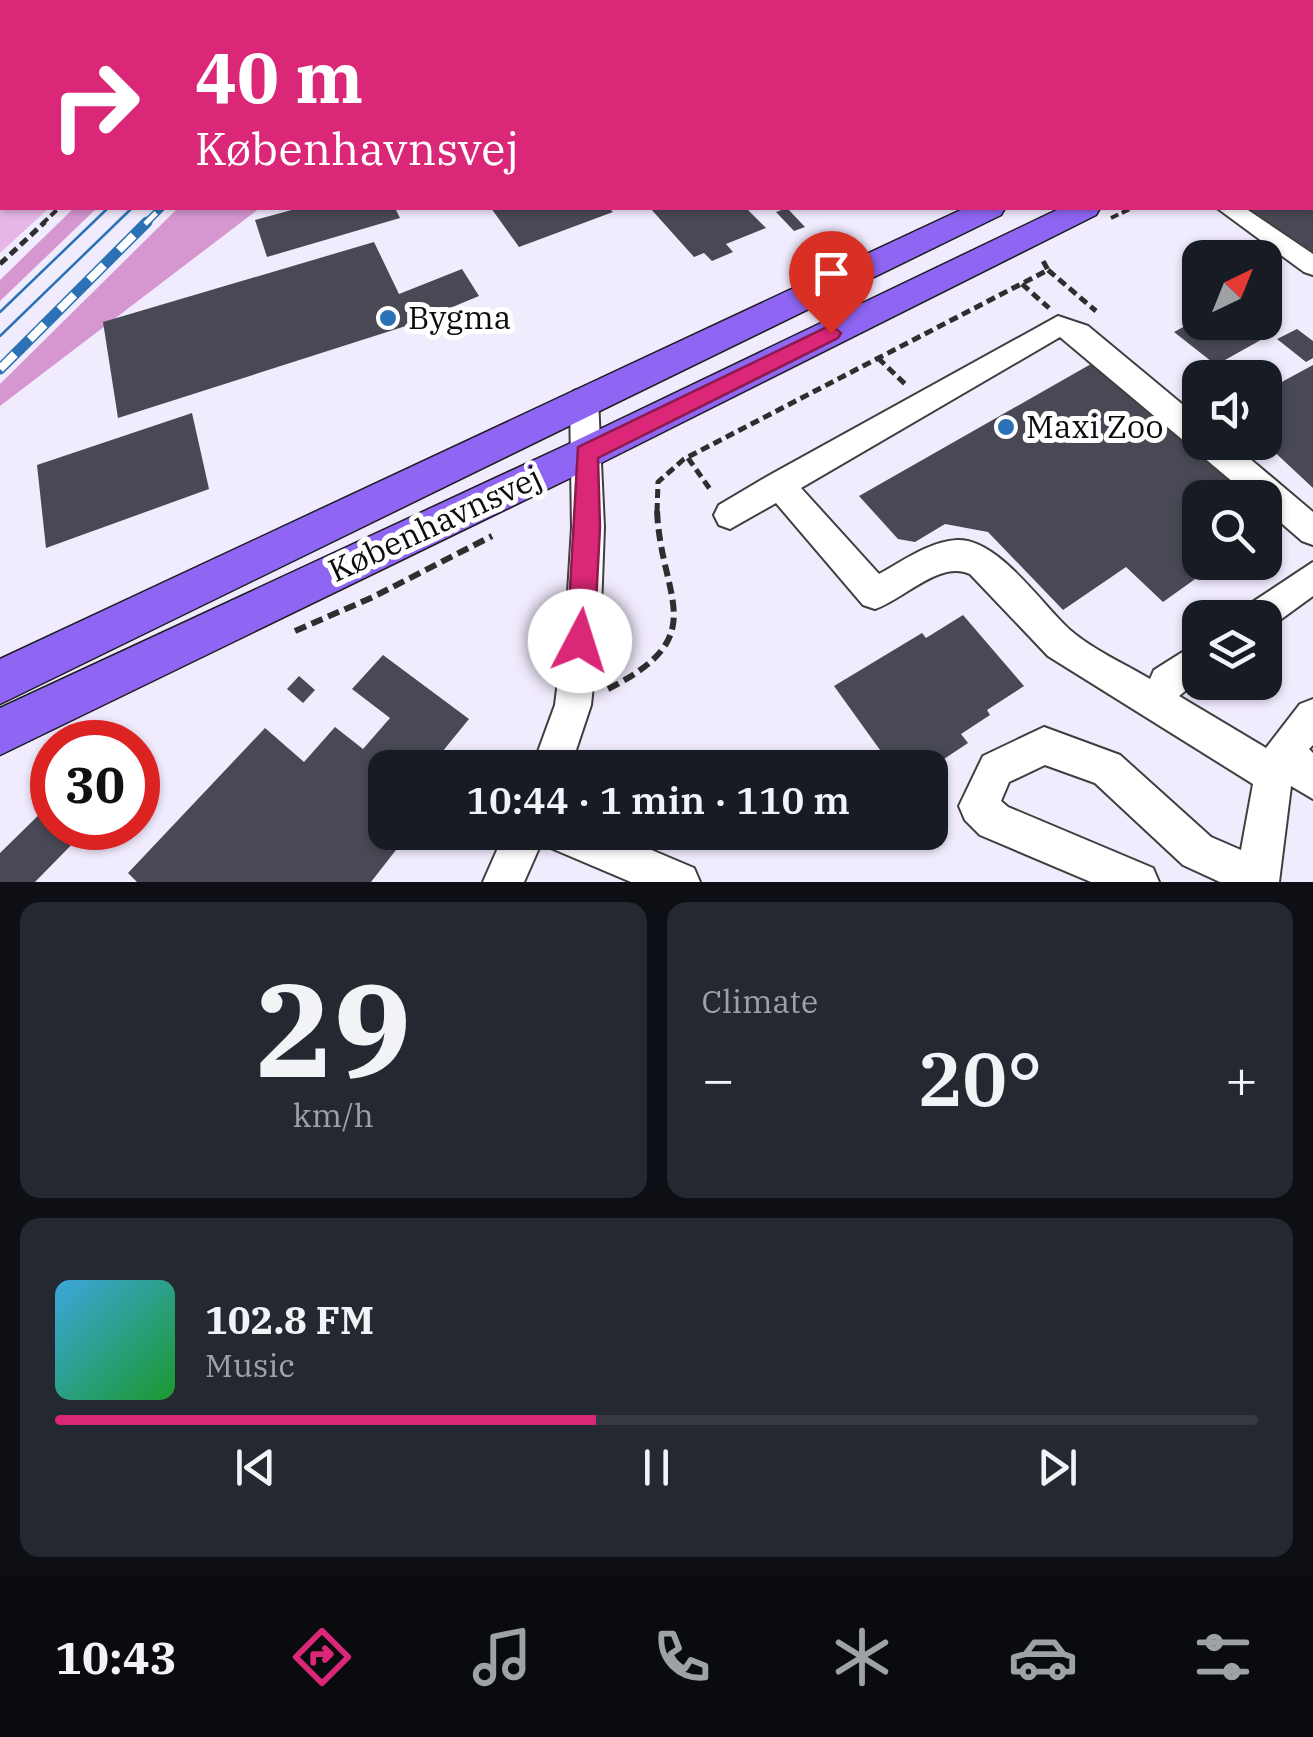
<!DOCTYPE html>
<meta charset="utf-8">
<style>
body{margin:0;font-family:"IBM Plex Serif",serif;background:#242831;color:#f1f3f6;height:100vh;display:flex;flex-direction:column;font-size:38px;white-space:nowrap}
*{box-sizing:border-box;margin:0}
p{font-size:32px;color:#9ea1a6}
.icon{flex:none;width:55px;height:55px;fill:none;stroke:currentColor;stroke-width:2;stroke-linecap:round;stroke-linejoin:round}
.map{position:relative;height:882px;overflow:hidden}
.details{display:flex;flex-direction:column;gap:20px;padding:20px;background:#0d0f14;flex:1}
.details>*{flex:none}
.banner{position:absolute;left:0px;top:0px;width:1315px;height:210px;box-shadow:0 2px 8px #0004;background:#db2777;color:#fff;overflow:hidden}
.needle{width:65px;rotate:43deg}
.fabs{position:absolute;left:1182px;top:240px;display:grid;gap:20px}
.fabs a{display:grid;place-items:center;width:100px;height:100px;border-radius:20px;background:#171b24;box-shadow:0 2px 8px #0004;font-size:50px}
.speed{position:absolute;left:30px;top:720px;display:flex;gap:20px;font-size:50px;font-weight:700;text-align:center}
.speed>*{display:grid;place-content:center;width:130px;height:130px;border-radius:50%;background:#171b24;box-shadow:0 2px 8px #0004;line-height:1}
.speed .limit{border:15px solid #d22;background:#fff;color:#111}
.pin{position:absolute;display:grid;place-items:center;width:85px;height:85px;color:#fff;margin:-102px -42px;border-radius:50% 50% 50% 0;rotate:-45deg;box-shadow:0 0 10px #0007}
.pin .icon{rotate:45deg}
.me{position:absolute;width:110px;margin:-55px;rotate:5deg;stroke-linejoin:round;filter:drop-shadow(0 0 8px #0008)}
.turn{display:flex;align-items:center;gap:35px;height:210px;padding:0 30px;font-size:45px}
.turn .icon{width:130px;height:130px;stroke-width:2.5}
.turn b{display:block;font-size:70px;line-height:85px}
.big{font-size:75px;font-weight:600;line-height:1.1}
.details .widget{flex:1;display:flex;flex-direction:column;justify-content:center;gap:15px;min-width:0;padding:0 35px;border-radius:20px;background:#242831}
.details .dial{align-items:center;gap:0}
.dial b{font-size:130px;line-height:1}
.song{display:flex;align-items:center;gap:30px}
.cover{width:120px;height:120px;border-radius:15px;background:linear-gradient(135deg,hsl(200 70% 55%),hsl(130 70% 35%))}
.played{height:10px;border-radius:5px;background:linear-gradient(90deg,#db2777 45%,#363941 45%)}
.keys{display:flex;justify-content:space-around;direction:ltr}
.heat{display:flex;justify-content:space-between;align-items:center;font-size:55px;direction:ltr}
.details .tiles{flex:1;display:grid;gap:20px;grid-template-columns:1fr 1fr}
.widget:last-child{grid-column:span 2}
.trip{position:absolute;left:368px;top:750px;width:580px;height:100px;border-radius:20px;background:#171b24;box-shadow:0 2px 8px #0004;font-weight:600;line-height:100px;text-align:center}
.tab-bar{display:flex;height:160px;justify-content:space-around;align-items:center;background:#090b0e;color:#9ea1a6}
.tab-bar .icon{width:70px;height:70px}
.tab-bar .on{color:#db2777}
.tab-bar b{font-size:45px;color:#f1f3f6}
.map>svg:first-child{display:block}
</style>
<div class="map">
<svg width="1313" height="882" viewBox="0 0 1313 882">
<rect width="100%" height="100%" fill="#f1ebfe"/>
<path fill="#e6b7e6" d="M 0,0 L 234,0 L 2,2 L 2,208 L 49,208 L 0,253 Z"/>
<g fill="#d697d1">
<path d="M 74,208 L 97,208 L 0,301 L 0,280 Z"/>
<path d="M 178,208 L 260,208 L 0,406 L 0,384 Z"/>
</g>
<g fill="#484954">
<path d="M 299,208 L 395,208 L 400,218 L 267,257 L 255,220 Z"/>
<path d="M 491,208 L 609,208 L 613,212 L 519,247 Z"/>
<path d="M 650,208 L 746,208 L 766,228 L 726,244 L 733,252 L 712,261 L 704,253 L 694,257 Z"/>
<path d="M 787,208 L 805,227 L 794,231 L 776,212 Z"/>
<path d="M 1248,208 L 1313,208 L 1313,252 Z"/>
<path d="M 374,242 L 399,294 L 462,269 L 479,296 L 409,325 L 118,418 L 103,322 Z"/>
<path d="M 1200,318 L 1200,322 L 1266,322 L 1277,331 L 1216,365 L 1174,332 Z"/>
<path d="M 1297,329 L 1313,341 L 1313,358 L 1306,362 L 1277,339 Z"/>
<path d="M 1091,364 L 1251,498 L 1200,498 L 1200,562 L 1219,562 L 1163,602 L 1126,567 L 1063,610 L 988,532 L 945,524 L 915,542 L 898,539 L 859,496 Z"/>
<path d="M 1313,365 L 1313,488 L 1265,443 L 1265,378 L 1245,378 L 1259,370 L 1278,384 Z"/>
<path d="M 192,413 L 209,489 L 46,548 L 37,465 Z"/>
<path d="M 963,615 L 1024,686 L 987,710 L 990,715 L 961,734 L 968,743 L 935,765 L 928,757 L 912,768 L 893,768 L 834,686 L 922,633 L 926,638 Z"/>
<path d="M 383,655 L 469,719 L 429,768 L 385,768 L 385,832 L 410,832 L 371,882 L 137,882 L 128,873 L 265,728 L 304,762 L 335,727 L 363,749 L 390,718 L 352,689 Z"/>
<path d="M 299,676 L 315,690 L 303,703 L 287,689 Z"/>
<path d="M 52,802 L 52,828 L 86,830 L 35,882 L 0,882 L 0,853 Z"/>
</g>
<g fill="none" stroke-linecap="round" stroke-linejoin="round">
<defs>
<g id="minor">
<path d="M 41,0 L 61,0 L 62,2 L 43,2 Z"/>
<path d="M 704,0 L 725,0 L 727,2 L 706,2 Z"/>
<path d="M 808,0 L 829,0 L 831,2 L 810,2 Z"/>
<rect x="1312" y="149" width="1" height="14"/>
<path d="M 1217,208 L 1245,208 L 1313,254 L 1313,275 L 1304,272 Z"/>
<path d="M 1058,316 L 1088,326 L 1200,419 L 1200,442 L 1230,442 L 1313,512 L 1313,545 L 1302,541 L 1265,509 L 1265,498 L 1252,498 L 1060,337 L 801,488 L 879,574 C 903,561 928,542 957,540 C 998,538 1042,605 1070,630 C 1093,650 1125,664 1150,679 L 1154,670 L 1200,641 L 1200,679 L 1179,696 L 1266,748 L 1300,704 L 1313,699 L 1313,745 L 1309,749 L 1313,753 L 1313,799 L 1291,786 L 1279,882 L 1220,882 L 1183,865 L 1095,783 L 1045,765 L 1009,782 L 1001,801 L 1008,807 L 1153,868 L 1159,882 L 1091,882 L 980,835 L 965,820 L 959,806 L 983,756 L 1044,727 L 1120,755 L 1211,837 L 1241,850 L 1253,784 L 1048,656 L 970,574 C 940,560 904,599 875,609 L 863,605 L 776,503 L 730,529 L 719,525 L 714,515 L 719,505 L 768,476 Z"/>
<path d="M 584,388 L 594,391 L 598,399 L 604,527 L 601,609 L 591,705 L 570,768 L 532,768 L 555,705 L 567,609 L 572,527 L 570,399 L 574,391 Z"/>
<path d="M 1313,562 L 1313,596 L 1265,631 L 1265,618 L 1240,618 L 1245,607 Z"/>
<path d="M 505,832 L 609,832 L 694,868 L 700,882 L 631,882 L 546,846 L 543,839 L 524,882 L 483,882 Z"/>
</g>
<g id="major">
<path d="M 1313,47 L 1313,63 L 1312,64 L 1312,47 Z"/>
<path d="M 1313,88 L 1313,105 L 1312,105 L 1312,88 Z"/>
<path d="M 965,208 L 1005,208 L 1001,215 L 0,704 L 0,659 Z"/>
<path d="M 1061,208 L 1100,208 L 1096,215 L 599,464 L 0,755 L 0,708 L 573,442 Z"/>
</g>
</defs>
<use href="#minor" stroke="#3f3f3f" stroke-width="4"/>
<use href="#major" stroke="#1d1d1d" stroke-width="3"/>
<g stroke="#2e2e2e" stroke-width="4" stroke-dasharray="8 4" stroke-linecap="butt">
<path d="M 1240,0 L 1245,2"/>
<path d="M 1111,218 L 1132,208"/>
<path d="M 42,224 L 59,208"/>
</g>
<g stroke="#2e2e2e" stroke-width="5" stroke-dasharray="9 5" stroke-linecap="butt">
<path d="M 0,264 L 45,222"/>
<path d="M 1048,270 L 1096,311"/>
<path d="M 1022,284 L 1049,308"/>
<path d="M 878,358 L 905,384"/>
<path d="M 688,458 L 712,492"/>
<path d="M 657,512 L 658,482 L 684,459 L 1048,270 L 1042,259"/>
</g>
<g stroke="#2e2e2e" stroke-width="6" stroke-dasharray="12 6" stroke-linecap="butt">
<path d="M 295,631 L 373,597 L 492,536"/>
<path d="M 608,689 C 715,635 660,599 657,509"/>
</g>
<use href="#minor" fill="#fff" fill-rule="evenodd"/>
<use href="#major" fill="#8f66f3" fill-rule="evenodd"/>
<g stroke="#2a72b5" stroke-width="2.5">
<path d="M 0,312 L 108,208"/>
<path d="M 0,336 L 132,208"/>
</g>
<defs>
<path id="rail-far1" d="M 145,224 L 161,208"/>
<path id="rail" d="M 0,369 L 147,222"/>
</defs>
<use href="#rail-far1" stroke="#2a72b5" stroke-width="8"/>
<use href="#rail" stroke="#2a72b5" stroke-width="11"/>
<use href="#rail-far1" stroke="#fff" stroke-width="5" stroke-dasharray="16" stroke-linecap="butt"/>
<use href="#rail" stroke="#fff" stroke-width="8" stroke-dasharray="21" stroke-linecap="butt"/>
</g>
<path fill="#db2777" stroke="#8e194d" stroke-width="2.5" d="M 831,325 L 841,333 L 838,338 L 598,458 L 600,527 L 594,641 L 590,650 L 580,654 L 571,650 L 567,641 L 578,447 Z"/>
<g fill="#2a72b5" stroke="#fff" stroke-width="4">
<circle cx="388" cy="318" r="10"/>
<circle cx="1006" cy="427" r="10"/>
</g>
<g text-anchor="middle" stroke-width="10" stroke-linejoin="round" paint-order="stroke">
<g font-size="32" fill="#0c0c0c" stroke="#fff" text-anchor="start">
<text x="408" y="329">Bygma</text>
<text x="1026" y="438">Maxi Zoo</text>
</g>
<g font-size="32" fill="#0c0c0c" stroke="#fff">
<text transform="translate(435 524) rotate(-25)" y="11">Københavnsvej</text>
</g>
</g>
</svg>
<div class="fabs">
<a><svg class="needle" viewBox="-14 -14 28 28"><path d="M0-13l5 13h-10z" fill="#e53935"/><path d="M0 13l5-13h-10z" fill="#9ea1a6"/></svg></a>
<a><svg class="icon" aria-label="sound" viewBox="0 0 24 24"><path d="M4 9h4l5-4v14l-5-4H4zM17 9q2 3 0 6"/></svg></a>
<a><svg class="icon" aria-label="search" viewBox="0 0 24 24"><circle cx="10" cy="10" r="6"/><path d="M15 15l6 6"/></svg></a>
<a><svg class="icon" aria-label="layers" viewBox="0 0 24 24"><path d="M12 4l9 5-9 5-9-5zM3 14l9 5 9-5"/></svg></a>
</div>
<div class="speed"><div class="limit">30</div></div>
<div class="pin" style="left:831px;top:333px;background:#d93025"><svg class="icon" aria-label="arrive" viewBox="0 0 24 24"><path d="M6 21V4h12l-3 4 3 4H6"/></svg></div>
<svg class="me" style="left:580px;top:641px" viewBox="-20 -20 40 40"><circle r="19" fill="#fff"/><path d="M0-13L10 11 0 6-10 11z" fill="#db2777"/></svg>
<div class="trip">10:44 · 1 min · 110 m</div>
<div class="banner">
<div class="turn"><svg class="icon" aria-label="right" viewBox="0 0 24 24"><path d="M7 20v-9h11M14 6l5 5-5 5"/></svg><div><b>40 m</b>Københavnsvej</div></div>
</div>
</div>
<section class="details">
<div class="tiles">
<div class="widget dial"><b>29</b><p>km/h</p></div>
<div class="widget"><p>Climate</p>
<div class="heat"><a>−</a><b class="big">20°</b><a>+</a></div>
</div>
<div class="widget">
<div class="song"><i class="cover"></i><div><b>102.8 FM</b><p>Music</p></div></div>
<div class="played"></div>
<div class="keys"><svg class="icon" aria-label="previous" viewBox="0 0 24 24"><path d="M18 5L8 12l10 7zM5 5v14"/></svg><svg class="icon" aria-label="pause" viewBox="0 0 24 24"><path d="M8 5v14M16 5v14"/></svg><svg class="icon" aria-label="next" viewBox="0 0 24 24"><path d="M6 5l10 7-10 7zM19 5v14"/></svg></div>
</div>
</div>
</section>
<nav class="tab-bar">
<b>10:43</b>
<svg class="icon on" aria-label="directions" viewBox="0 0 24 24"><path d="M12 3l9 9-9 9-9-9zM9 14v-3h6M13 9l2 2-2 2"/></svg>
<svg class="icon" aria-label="music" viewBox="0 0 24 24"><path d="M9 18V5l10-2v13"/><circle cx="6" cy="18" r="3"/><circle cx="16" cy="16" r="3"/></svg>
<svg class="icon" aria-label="phone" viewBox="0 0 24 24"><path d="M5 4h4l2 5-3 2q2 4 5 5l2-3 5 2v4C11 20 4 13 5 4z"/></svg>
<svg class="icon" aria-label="climate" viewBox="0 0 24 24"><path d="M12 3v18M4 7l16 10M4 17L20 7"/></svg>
<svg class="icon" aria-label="car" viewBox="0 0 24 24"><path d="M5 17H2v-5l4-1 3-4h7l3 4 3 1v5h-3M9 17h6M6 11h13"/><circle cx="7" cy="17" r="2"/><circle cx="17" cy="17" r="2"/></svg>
<svg class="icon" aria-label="filters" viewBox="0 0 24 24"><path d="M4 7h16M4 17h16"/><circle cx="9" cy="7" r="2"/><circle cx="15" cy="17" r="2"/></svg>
</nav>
